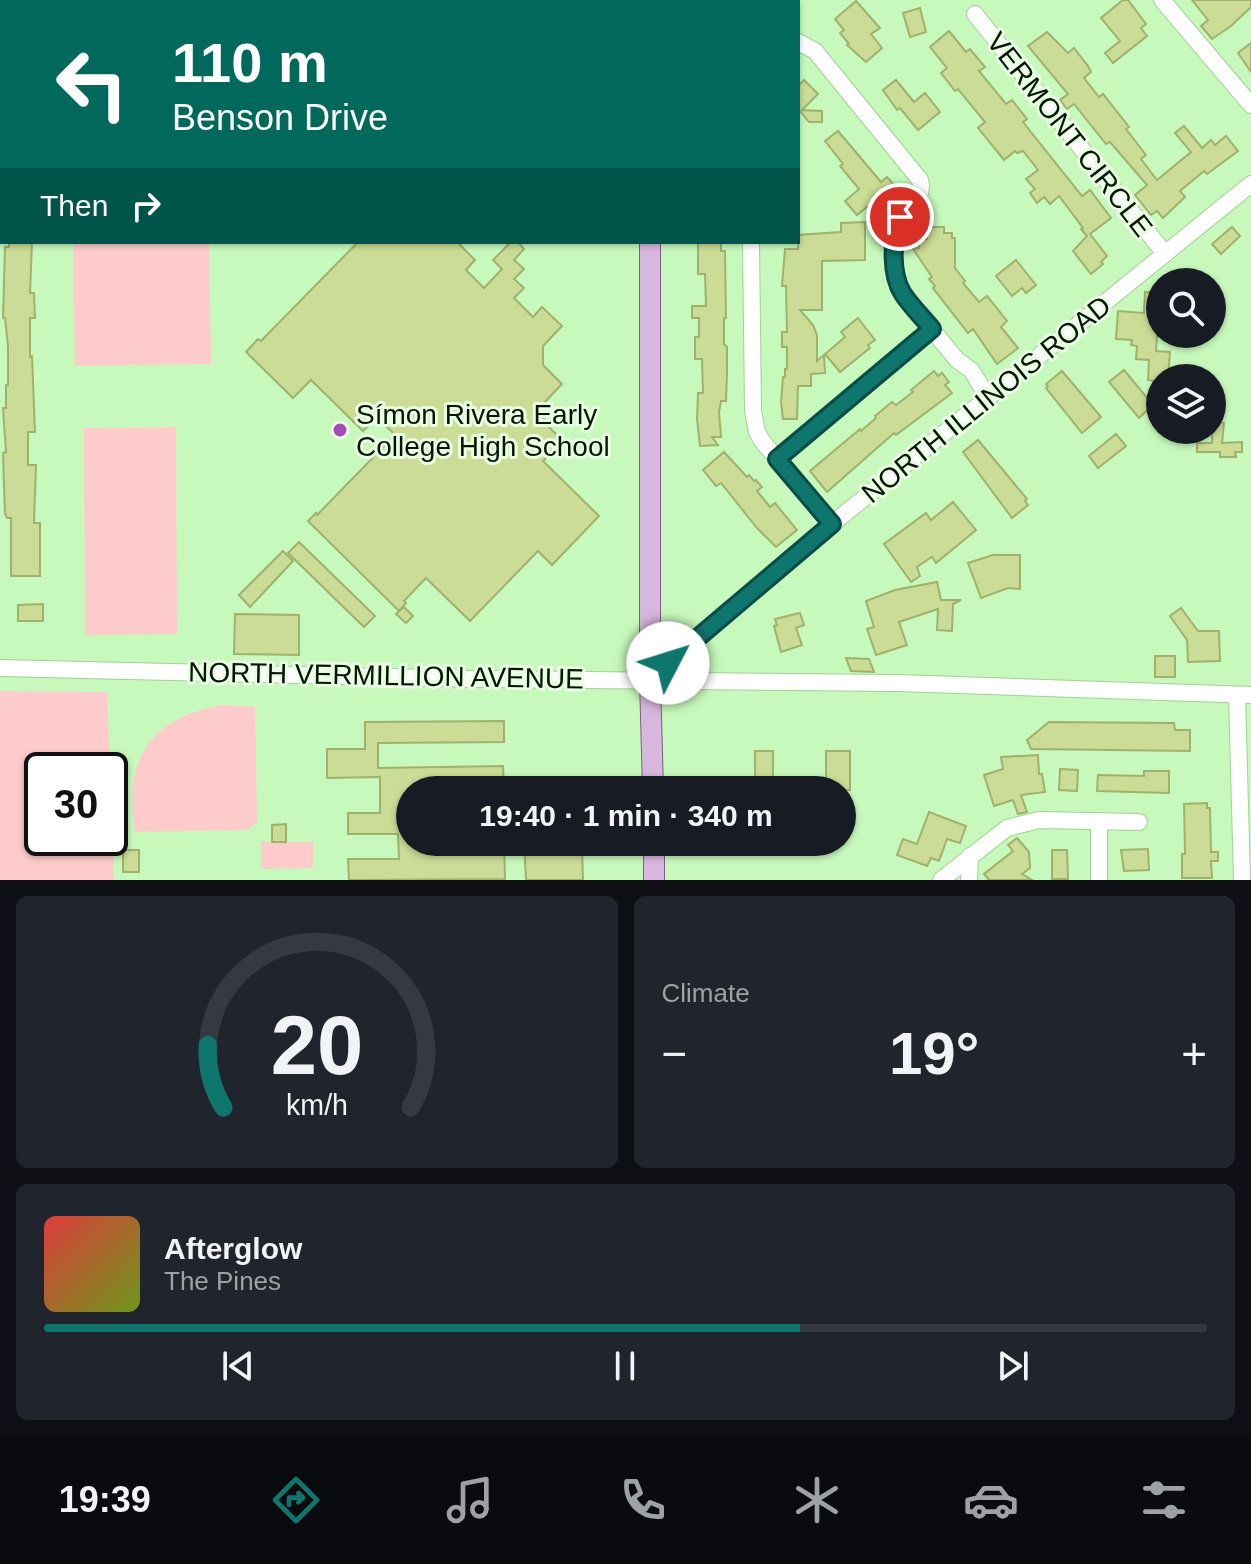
<!DOCTYPE html>
<meta charset="utf-8">
<style>
body{margin:0;font-family:Helvetica,sans-serif;background:#20242c;color:#f1f3f6;height:100vh;display:flex;flex-direction:column;font-size:30px;white-space:nowrap}
*{box-sizing:border-box;margin:0}
p{font-size:26px;color:#9ea1a6}
.icon{flex:none;width:44px;height:44px;fill:none;stroke:currentColor;stroke-width:2;stroke-linecap:round;stroke-linejoin:round}
.map{position:relative;height:880px;overflow:hidden}
.sheet{display:flex;flex-direction:column;gap:16px;padding:16px;background:#0d0f14;flex:1}
.sheet>*{flex:none}
.hud{position:absolute;left:0px;top:0px;width:800px;height:244px;box-shadow:0 2px 6px #0004;background:#00695c;color:#fff;overflow:hidden}
.tools{position:absolute;left:1146px;top:268px;display:grid;gap:16px}
.tools a{display:grid;place-items:center;width:80px;height:80px;border-radius:50%;background:#171b24;box-shadow:0 2px 6px #0004;font-size:40px}
.speed{position:absolute;left:24px;top:752px;display:flex;gap:16px;font-size:40px;font-weight:700;text-align:center}
.speed>*{display:grid;place-content:center;width:104px;height:104px;border-radius:50%;background:#171b24;box-shadow:0 2px 6px #0004;line-height:1}
.speed .limit{border:4px solid #111;border-radius:12px;background:#fff;color:#111}
.pin{position:absolute;display:grid;place-items:center;width:68px;height:68px;color:#fff;margin:-34px;border:4px solid #fff;border-radius:50%;box-shadow:0 2px 8px #0007}
.me{position:absolute;width:88px;margin:-44px;rotate:50deg;stroke-linejoin:round;filter:drop-shadow(0 0 6px #0008)}
.turn{display:flex;align-items:center;gap:28px;height:168px;padding:0 40px;font-size:36px}
.turn .icon{width:104px;height:104px;stroke-width:2.5}
.turn b{display:block;font-size:56px;line-height:68px}
.then{display:flex;align-items:center;height:76px;padding:0 40px;background:#0003;gap:16px;font-size:30px}
.big{font-size:60px;font-weight:700;line-height:1.1}
.sheet .tile{flex:1;display:flex;flex-direction:column;justify-content:center;gap:12px;min-width:0;padding:0 28px;border-radius:12px;background:#20242c}
.sheet .dial{align-items:center;gap:0}
.dial svg{height:208px;overflow:visible;fill:none;stroke:#363941;stroke-width:7;stroke-linecap:round;text-anchor:middle}
.dial text{fill:#f1f3f6;stroke:none}
.song{display:flex;align-items:center;gap:24px}
.cover{width:96px;height:96px;border-radius:12px;background:linear-gradient(135deg,hsl(0 70% 55%),hsl(80 70% 35%))}
.played{height:8px;border-radius:4px;background:linear-gradient(90deg,#0f766e 65%,#363941 65%)}
.keys{display:flex;justify-content:space-around;direction:ltr}
.heat{display:flex;justify-content:space-between;align-items:center;font-size:44px;direction:ltr}
.sheet .tiles{flex:1;display:grid;gap:16px;grid-template-columns:1fr 1fr}
.tile:last-child{grid-column:span 2}
.trip{position:absolute;left:396px;top:776px;width:460px;height:80px;border-radius:40px;background:#171b24;box-shadow:0 2px 6px #0004;font-weight:700;line-height:80px;text-align:center}
.menu{display:flex;height:128px;justify-content:space-around;align-items:center;background:#090b0e;color:#9ea1a6}
.menu .icon{width:56px;height:56px}
.menu .on{color:#0f766e}
.menu b{font-size:36px;color:#f1f3f6}
.map>svg:first-child{display:block}
</style>
<div class="map">
<svg width="1251" height="880" viewBox="0 0 1251 880">
<rect width="100%" height="100%" fill="#c7f9bc"/>
<g fill="#fdccca" fill-rule="evenodd">
<path d="M 73,242 L 209,242 L 211,364 L 75,366 Z"/>
<path d="M 176,427 L 177,634 L 85,635 L 84,428 Z"/>
<path d="M 0,691 L 107,692 L 114,880 L 0,880 ZM 110,770 L 110,838 L 42,838 L 42,770 Z"/>
<path d="M 224,705 L 255,707 L 257,822 L 248,830 L 135,832 C 123,759 150,717 224,705 Z"/>
<path d="M 261,842 L 313,842 L 313,868 L 261,869 Z"/>
</g>
<g fill="#cadc95" stroke="#a0b16c" stroke-width="2">
<path d="M 1123,0 L 1128,0 L 1146,24 L 1141,28 L 1147,36 L 1113,63 L 1105,53 L 1120,41 L 1101,18 Z"/>
<path d="M 1192,0 L 1251,0 L 1251,7 L 1231,26 L 1212,39 L 1201,26 L 1208,20 Z"/>
<path d="M 856,1 L 880,28 L 871,34 L 882,48 L 866,62 L 847,45 L 849,44 L 840,33 L 844,30 L 835,19 Z"/>
<path d="M 920,8 L 926,32 L 910,37 L 903,13 Z"/>
<path d="M 949,31 L 966,52 L 970,49 L 985,67 L 979,71 L 1006,104 L 1012,100 L 1027,119 L 1023,122 L 1082,196 L 1090,190 L 1111,218 L 1090,234 L 1107,256 L 1101,262 L 1103,264 L 1091,274 L 1073,251 L 1087,236 L 1081,229 L 1083,228 L 1059,196 L 1050,204 L 1044,197 L 1037,203 L 1030,193 L 1035,189 L 1026,179 L 1038,170 L 1023,151 L 1017,153 L 1015,151 L 1004,160 L 978,128 L 985,122 L 958,89 L 955,91 L 941,73 L 947,68 L 930,47 Z"/>
<path d="M 1047,32 L 1068,53 L 1074,48 L 1088,66 L 1091,72 L 1084,78 L 1099,97 L 1103,94 L 1129,127 L 1126,129 L 1146,155 L 1141,159 L 1157,180 L 1191,152 L 1175,133 L 1184,126 L 1202,148 L 1211,140 L 1215,145 L 1226,136 L 1238,151 L 1207,174 L 1204,171 L 1180,191 L 1185,197 L 1163,218 L 1157,211 L 1151,215 L 1135,195 L 1147,185 L 1110,142 L 1106,144 L 1074,104 L 1067,109 L 1060,100 L 1068,94 L 1028,46 Z"/>
<path d="M 1251,43 L 1251,72 L 1238,53 Z"/>
<path d="M 804,80 L 818,94 L 802,110 L 822,111 L 822,122 L 809,122 L 801,112 L 798,114 L 798,86 Z"/>
<path d="M 896,80 L 914,102 L 925,93 L 940,112 L 918,130 L 900,108 L 897,110 L 883,90 Z"/>
<path d="M 838,131 L 881,182 L 887,177 L 894,185 L 857,215 L 845,201 L 859,189 L 840,166 L 843,164 L 825,141 Z"/>
<path d="M 865,222 L 865,260 L 822,261 L 822,310 L 800,310 L 813,325 L 817,335 L 817,361 L 824,355 L 825,373 L 811,374 L 811,386 L 798,386 L 797,419 L 783,419 L 781,402 L 783,377 L 785,377 L 785,369 L 787,369 L 787,347 L 782,347 L 782,332 L 787,332 L 786,286 L 782,286 L 785,249 L 798,249 L 798,235 L 841,232 L 841,223 Z"/>
<path d="M 928,227 L 944,227 L 944,233 L 952,233 L 952,238 L 955,238 L 955,268 L 965,281 L 963,283 L 979,302 L 987,296 L 1007,321 L 1001,327 L 1018,348 L 997,364 L 973,329 L 968,333 L 933,288 L 935,286 L 929,279 L 932,277 L 913,249 L 919,248 L 919,240 L 927,239 Z"/>
<path d="M 1232,227 L 1240,236 L 1221,254 L 1212,244 Z"/>
<path d="M 32,242 L 30,293 L 34,293 L 35,318 L 30,318 L 30,357 L 32,356 L 35,432 L 28,432 L 28,465 L 36,465 L 34,523 L 40,523 L 40,576 L 11,576 L 11,518 L 7,518 L 5,514 L 4,486 L 3,453 L 6,452 L 3,408 L 6,408 L 6,385 L 8,385 L 8,346 L 5,318 L 3,318 L 5,247 L 9,247 L 9,243 Z"/>
<path d="M 358,242 L 457,242 L 475,260 L 466,270 L 484,288 L 502,269 L 493,260 L 511,242 L 518,242 L 524,249 L 514,260 L 524,269 L 514,279 L 524,288 L 514,298 L 533,317 L 542,307 L 562,326 L 543,346 L 543,365 L 562,384 L 544,403 L 544,422 L 563,441 L 543,461 L 599,516 L 552,565 L 538,551 L 470,621 L 426,578 L 404,601 L 406,603 L 399,611 L 308,521 L 316,513 L 317,515 L 395,435 L 377,417 L 363,431 L 311,380 L 293,398 L 246,352 L 258,339 L 261,341 Z"/>
<path d="M 698,242 L 721,242 L 721,251 L 725,251 L 726,318 L 724,318 L 724,344 L 727,347 L 727,374 L 726,401 L 721,401 L 719,412 L 721,437 L 712,437 L 718,445 L 700,446 L 697,419 L 698,393 L 703,393 L 702,359 L 695,359 L 695,337 L 699,337 L 699,318 L 692,318 L 692,306 L 706,306 L 705,274 L 698,274 Z"/>
<path d="M 1016,260 L 1036,285 L 1026,293 L 1022,288 L 1012,296 L 996,276 Z"/>
<path d="M 1145,292 L 1160,293 L 1160,324 L 1158,323 L 1156,351 L 1170,352 L 1168,378 L 1160,378 L 1160,382 L 1148,380 L 1149,360 L 1136,359 L 1137,346 L 1131,345 L 1132,340 L 1116,339 L 1118,311 L 1144,313 Z"/>
<path d="M 858,318 L 875,340 L 868,345 L 870,348 L 840,372 L 825,354 L 845,337 L 841,332 Z"/>
<path d="M 1124,370 L 1153,405 L 1139,418 L 1109,382 Z"/>
<path d="M 934,371 L 938,376 L 942,373 L 949,382 L 945,385 L 952,393 L 896,435 L 894,433 L 827,492 L 810,471 L 860,429 L 861,431 L 876,418 L 875,416 L 892,402 L 896,405 L 913,392 L 911,390 Z"/>
<path d="M 1062,371 L 1101,417 L 1082,433 L 1046,388 L 1048,386 L 1046,384 Z"/>
<path d="M 1212,421 L 1224,423 L 1222,443 L 1242,442 L 1242,452 L 1235,452 L 1236,457 L 1220,457 L 1220,452 L 1197,452 L 1197,443 L 1212,443 Z"/>
<path d="M 1116,434 L 1126,446 L 1098,468 L 1089,456 Z"/>
<path d="M 978,440 L 1027,499 L 1025,501 L 1028,505 L 1012,518 L 963,452 Z"/>
<path d="M 724,452 L 747,477 L 749,475 L 754,481 L 756,480 L 762,487 L 757,491 L 770,507 L 775,503 L 797,530 L 776,547 L 757,528 L 721,483 L 716,486 L 703,470 Z"/>
<path d="M 953,502 L 976,530 L 936,563 L 932,557 L 917,567 L 920,576 L 911,582 L 884,544 L 926,513 L 931,520 Z"/>
<path d="M 299,542 L 375,616 L 364,627 L 288,553 Z"/>
<path d="M 283,551 L 293,561 L 250,607 L 239,595 Z"/>
<path d="M 993,555 L 1020,555 L 1020,589 L 1008,588 L 981,598 L 968,563 Z"/>
<path d="M 937,582 L 941,600 L 961,600 L 953,604 L 952,631 L 937,630 L 938,609 L 899,622 L 907,645 L 876,655 L 867,629 L 874,627 L 866,601 L 895,590 Z"/>
<path d="M 43,604 L 43,621 L 18,621 L 18,605 Z"/>
<path d="M 404,607 L 413,616 L 406,623 L 396,614 Z"/>
<path d="M 1181,608 L 1198,631 L 1219,631 L 1220,661 L 1188,662 L 1187,640 L 1170,616 Z"/>
<path d="M 800,613 L 804,625 L 796,628 L 802,645 L 781,652 L 774,626 L 777,625 L 775,619 Z"/>
<path d="M 235,614 L 299,615 L 299,655 L 234,654 Z"/>
<rect x="1155" y="656" width="20" height="21"/>
<path d="M 846,658 L 869,659 L 874,672 L 851,671 Z"/>
<path d="M 504,721 L 504,742 L 378,743 L 378,768 L 503,766 L 504,787 L 410,788 L 410,842 L 504,842 L 505,879 L 349,880 L 348,859 L 399,859 L 398,834 L 348,834 L 348,813 L 380,813 L 380,777 L 327,778 L 327,749 L 365,749 L 365,722 Z"/>
<path d="M 1049,722 L 1174,723 L 1175,730 L 1190,730 L 1190,751 L 1031,749 L 1027,740 Z"/>
<rect x="755" y="751" width="18" height="39"/>
<rect x="826" y="751" width="24" height="39"/>
<path d="M 1038,755 L 1039,774 L 1042,774 L 1045,792 L 1021,795 L 1027,812 L 1018,814 L 1013,800 L 994,806 L 984,775 L 1003,769 L 1001,757 Z"/>
<path d="M 1060,769 L 1078,770 L 1077,791 L 1059,790 Z"/>
<path d="M 1144,771 L 1169,771 L 1169,793 L 1097,791 L 1098,775 L 1144,776 Z"/>
<path d="M 1207,803 L 1207,808 L 1210,808 L 1211,852 L 1218,852 L 1218,861 L 1211,861 L 1212,878 L 1182,878 L 1182,854 L 1185,854 L 1184,804 Z"/>
<path d="M 929,812 L 966,826 L 960,843 L 947,839 L 939,861 L 931,858 L 927,866 L 897,855 L 903,839 L 917,844 Z"/>
<path d="M 286,824 L 286,842 L 272,842 L 272,825 Z"/>
<path d="M 1017,838 L 1029,852 L 1030,868 L 1022,874 L 1032,880 L 989,880 L 984,874 L 1013,851 L 1008,845 Z"/>
<path d="M 524,842 L 551,842 L 551,846 L 582,846 L 583,880 L 526,880 Z"/>
<path d="M 1148,849 L 1149,870 L 1124,871 L 1121,850 Z"/>
<rect x="123" y="850" width="16" height="22"/>
<path d="M 1052,850 L 1067,850 L 1068,879 L 1052,879 Z"/>
</g>
<g fill="none" stroke-linecap="round" stroke-linejoin="round">
<defs>
<g id="minor">
<path d="M 1162,0 L 1251,105"/>
<path d="M 975,14 L 1165,254"/>
<path d="M 798,42 L 815,51 L 920,180 C 925,199 910,203 900,217 C 889,233 894,275 902,293 L 957,360 L 971,370 L 989,399"/>
<path d="M 751,242 L 753,411 L 757,432 L 762,441 L 832,524"/>
<path d="M 777,459 L 932,329"/>
<path d="M 0,668 L 474,679 L 897,683 L 1251,695"/>
<path d="M 650,679 L 832,524 L 1251,184"/>
<path d="M 1237,695 L 1242,880"/>
<path d="M 1099,821 L 1099,880"/>
<path d="M 941,880 L 1007,828 L 1039,820 L 1139,822"/>
<path d="M 969,880 L 970,856"/>
</g>
<g id="major">
<path d="M 648,0 L 648,2"/>
<path d="M 650,242 L 650,679 L 653,790"/>
<path d="M 654,842 L 654,880"/>
</g>
</defs>
<use href="#minor" stroke="#a0d196" stroke-width="18"/>
<use href="#major" stroke="#7c5f82" stroke-width="22"/>
<use href="#minor" stroke="#fff" stroke-width="16"/>
<use href="#major" stroke="#d7b7dd" stroke-width="20"/>
</g>
<g fill="none" stroke-linecap="round" stroke-linejoin="round">
<defs>
<path id="route" d="M 668,663 L 832,524 L 777,459 L 932,329 C 922,317 911,306 903,294 C 890,274 892,238 900,217"/>
</defs>
<use href="#route" stroke="#0a4d48" stroke-width="20"/>
<use href="#route" stroke="#0f766e" stroke-width="14"/>
</g>
<circle fill="#a54cb8" stroke="#e9fde4" stroke-width="3" cx="340" cy="430" r="8"/>
<g text-anchor="middle" stroke-width="6" stroke-linejoin="round" paint-order="stroke">
<g font-size="28" fill="#051603" stroke="#e9fde4">
<text transform="translate(1070 134) rotate(52)" y="10">VERMONT CIRCLE</text>
<text transform="translate(986 399) rotate(-39)" y="10">NORTH ILLINOIS ROAD</text>
<text transform="translate(386 675) rotate(1)" y="10">NORTH VERMILLION AVENUE</text>
</g>
<g font-size="28" fill="#051603" stroke="#e9fde4" text-anchor="start">
<text x="356" y="424">Símon Rivera Early<tspan x="356" dy="32">College High School</tspan></text>
</g>
</g>
</svg>
<div class="tools">
<a><svg class="icon" aria-label="search" viewBox="0 0 24 24"><circle cx="10" cy="10" r="6"/><path d="M15 15l6 6"/></svg></a>
<a><svg class="icon" aria-label="layers" viewBox="0 0 24 24"><path d="M12 4l9 5-9 5-9-5zM3 14l9 5 9-5"/></svg></a>
</div>
<div class="speed"><div class="limit">30</div></div>
<div class="pin" style="left:900px;top:217px;background:#d93025"><svg class="icon" aria-label="arrive" viewBox="0 0 24 24"><path d="M6 21V4h12l-3 4 3 4H6"/></svg></div>
<svg class="me" style="left:668px;top:663px" viewBox="-20 -20 40 40"><circle r="19" fill="#fff"/><path d="M0-13L10 11 0 6-10 11z" fill="#0f766e"/></svg>
<div class="trip">19:40 · 1 min · 340 m</div>
<div class="hud">
<div class="turn"><svg class="icon" aria-label="left" viewBox="0 0 24 24"><path d="M17 20v-9H6M10 6l-5 5 5 5"/></svg><div><b>110 m</b>Benson Drive</div></div>
<div class="then">Then<svg class="icon" aria-label="right" viewBox="0 0 24 24"><path d="M7 20v-9h11M14 6l5 5-5 5"/></svg></div>
</div>
</div>
<section class="sheet">
<div class="tiles">
<div class="tile dial"><svg viewBox="0 0 100 80">
<path d="M14 69A42 42 0 1 1 86 69"/>
<path d="M14 69A42 42 0 0 1 8 45" stroke="#0f766e"/>
<text x="50" y="56" font-size="32" font-weight="700">20</text>
<text x="50" y="72" font-size="11">km/h</text>
</svg></div>
<div class="tile"><p>Climate</p>
<div class="heat"><a>−</a><b class="big">19°</b><a>+</a></div>
</div>
<div class="tile">
<div class="song"><i class="cover"></i><div><b>Afterglow</b><p>The Pines</p></div></div>
<div class="played"></div>
<div class="keys"><svg class="icon" aria-label="previous" viewBox="0 0 24 24"><path d="M18 5L8 12l10 7zM5 5v14"/></svg><svg class="icon" aria-label="pause" viewBox="0 0 24 24"><path d="M8 5v14M16 5v14"/></svg><svg class="icon" aria-label="next" viewBox="0 0 24 24"><path d="M6 5l10 7-10 7zM19 5v14"/></svg></div>
</div>
</div>
</section>
<nav class="menu">
<b>19:39</b>
<svg class="icon on" aria-label="directions" viewBox="0 0 24 24"><path d="M12 3l9 9-9 9-9-9zM9 14v-3h6M13 9l2 2-2 2"/></svg>
<svg class="icon" aria-label="music" viewBox="0 0 24 24"><path d="M9 18V5l10-2v13"/><circle cx="6" cy="18" r="3"/><circle cx="16" cy="16" r="3"/></svg>
<svg class="icon" aria-label="phone" viewBox="0 0 24 24"><path d="M5 4h4l2 5-3 2q2 4 5 5l2-3 5 2v4C11 20 4 13 5 4z"/></svg>
<svg class="icon" aria-label="climate" viewBox="0 0 24 24"><path d="M12 3v18M4 7l16 10M4 17L20 7"/></svg>
<svg class="icon" aria-label="car" viewBox="0 0 24 24"><path d="M5 17H2v-5l4-1 3-4h7l3 4 3 1v5h-3M9 17h6M6 11h13"/><circle cx="7" cy="17" r="2"/><circle cx="17" cy="17" r="2"/></svg>
<svg class="icon" aria-label="filters" viewBox="0 0 24 24"><path d="M4 7h16M4 17h16"/><circle cx="9" cy="7" r="2"/><circle cx="15" cy="17" r="2"/></svg>
</nav>
